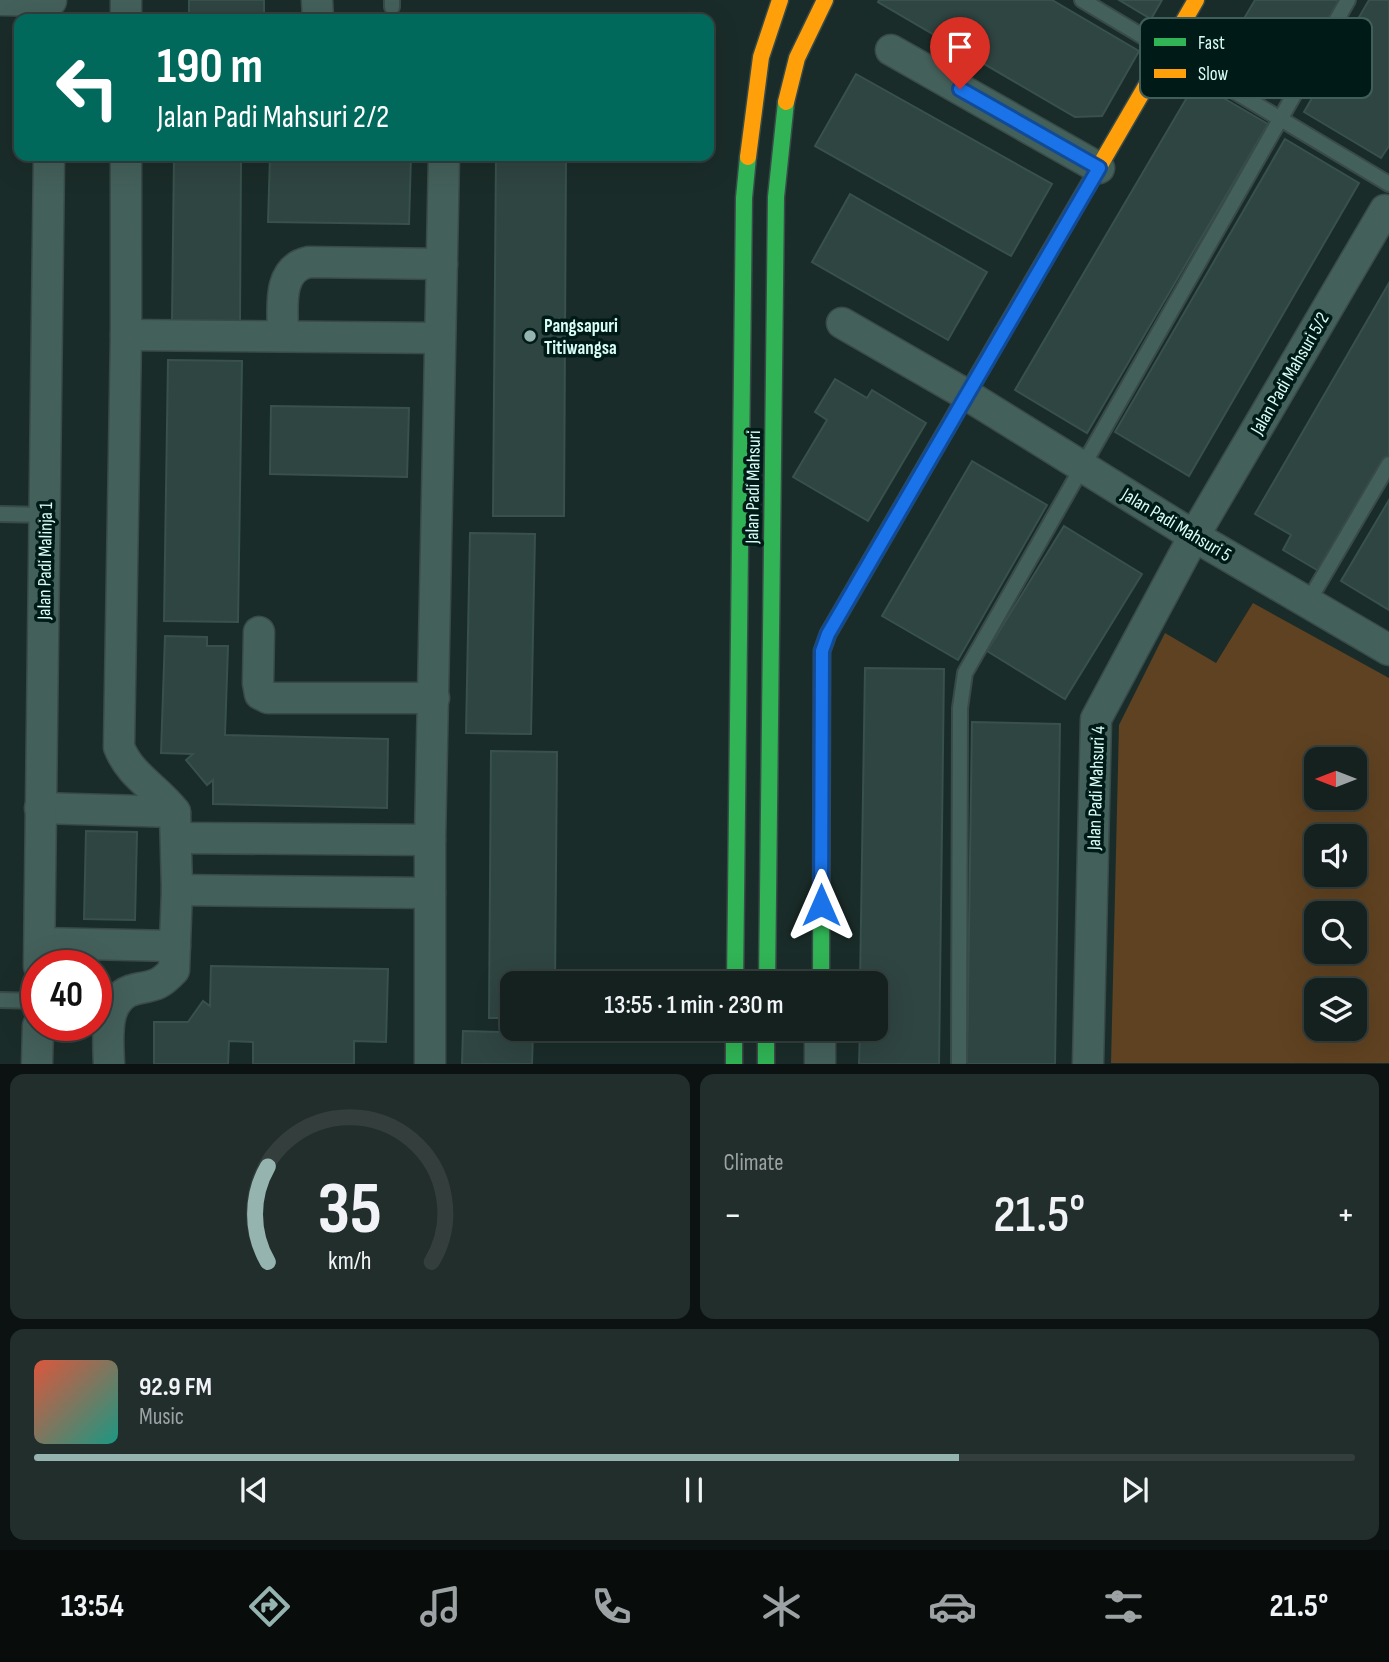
<!DOCTYPE html>
<meta charset="utf-8">
<style>
body{margin:0;font-family:"Sofia Sans Condensed",sans-serif;background:#212e2c;color:#f1f3f6;height:100vh;display:flex;flex-direction:column;font-size:26px;white-space:nowrap}
*{box-sizing:border-box;margin:0}
p{font-size:23px;color:#9da3a4}
.icon{flex:none;width:38px;height:38px;fill:none;stroke:currentColor;stroke-width:2;stroke-linecap:round;stroke-linejoin:round}
.map{position:relative;height:1064px;overflow:hidden}
.side{display:flex;flex-direction:column;gap:10px;padding:10px;background:#0b1211;flex:1}
.side>*{flex:none}
.guide{position:absolute;left:14px;top:14px;width:700px;height:147px;border-radius:14px;box-shadow:0 7px 28px #0002,0 0 0 2px #333e3d;background:#00695c;color:#fff;overflow:hidden}
.needle{width:46px;rotate:270deg}
.controls{position:absolute;left:1304px;top:747px;display:grid;gap:14px}
.controls a{display:grid;place-items:center;width:63px;height:63px;border-radius:14px;background:#14211f;box-shadow:0 7px 28px #0002,0 0 0 2px #333e3d;font-size:35px}
.speed{position:absolute;left:21px;top:950px;display:flex;gap:14px;font-size:35px;font-weight:700;text-align:center}
.speed>*{display:grid;place-content:center;width:91px;height:91px;border-radius:50%;background:#14211f;box-shadow:0 7px 28px #0002,0 0 0 2px #333e3d;line-height:1}
.speed .limit{border:10px solid #d22;background:#fff;color:#111}
.pin{position:absolute;display:grid;place-items:center;width:60px;height:60px;color:#fff;margin:-72px -30px;border-radius:50% 50% 50% 0;rotate:-45deg;box-shadow:0 0 7px #0007}
.pin .icon{rotate:45deg}
.me{position:absolute;width:77px;margin:-38px;rotate:0deg;stroke-linejoin:round;filter:drop-shadow(0 0 5px #0008)}
.turn{display:flex;align-items:center;gap:24px;height:147px;padding:0 28px;font-size:32px}
.turn .icon{width:91px;height:91px;stroke-width:2.5}
.turn b{display:block;font-size:49px;line-height:60px}
.big{font-size:52px;font-weight:600;line-height:1.1}
.side .widget{flex:1;display:flex;flex-direction:column;justify-content:center;gap:10px;min-width:0;padding:0 24px;border-radius:14px;background:#212e2c}
.side .dial{align-items:center;gap:0}
.dial svg{height:182px;overflow:visible;fill:none;stroke:#333e3d;stroke-width:7;stroke-linecap:round;text-anchor:middle}
.dial text{fill:#f1f3f6;stroke:none}
.song{display:flex;align-items:center;gap:21px}
.cover{width:84px;height:84px;border-radius:10px;background:linear-gradient(135deg,hsl(10 70% 55%),hsl(170 70% 35%))}
.played{height:7px;border-radius:4px;background:linear-gradient(90deg,#96b4af 70%,#333e3d 70%)}
.keys{display:flex;justify-content:space-around;direction:ltr}
.heat{display:flex;justify-content:space-between;align-items:center;font-size:38px;direction:ltr}
.side .tiles{flex:1;display:grid;gap:10px;grid-template-columns:1fr 1fr}
.widget:last-child{grid-column:span 2}
.trip{position:absolute;left:500px;top:971px;width:388px;height:70px;border-radius:14px;background:#14211f;box-shadow:0 7px 28px #0002,0 0 0 2px #333e3d;font-weight:600;line-height:70px;text-align:center}
.menu{display:flex;height:112px;justify-content:space-around;align-items:center;background:#080d0c;color:#9da3a4}
.menu .icon{width:49px;height:49px}
.menu .active{color:#96b4af}
.menu b{font-size:32px;color:#f1f3f6}
.map>svg:first-child{display:block}
</style>
<div class="map">
<svg width="1389" height="1064" viewBox="0 0 1389 1064">
<rect width="100%" height="100%" fill="#1a2c29"/>
<path fill="#5f4221" fill-rule="evenodd" d="M 1253,603 L 1389,678 L 1389,1063 L 1111,1063 L 1119,725 L 1165,633 L 1216,663 ZM 1316,760 L 1354,760 L 1354,798 L 1316,798 ZM 1316,836 L 1354,836 L 1354,875 L 1316,875 ZM 1316,914 L 1354,914 L 1354,952 L 1316,952 ZM 1316,990 L 1354,990 L 1354,1029 L 1316,1029 Z"/>
<g fill="#2f4541" stroke="#38514d" stroke-width="2">
<rect x="189" y="0" width="75" height="19"/>
<path d="M 879,0 L 1052,0 L 1139,51 L 1102,116 L 1075,117 L 878,2 Z"/>
<path d="M 1119,0 L 1162,0 L 1151,19 Z"/>
<path d="M 1255,0 L 1343,0 L 1285,98 L 1220,59 Z"/>
<path d="M 1369,0 L 1389,0 L 1389,146 L 1381,158 L 1304,112 Z"/>
<path d="M 856,74 L 1052,184 L 1011,256 L 815,146 Z"/>
<path d="M 1196,82 L 1268,124 L 1087,433 L 1015,390 Z"/>
<path d="M 1285,139 L 1359,183 L 1189,476 L 1115,432 Z"/>
<path d="M 174,156 L 241,156 L 240,321 L 172,320 Z"/>
<path d="M 270,156 L 411,156 L 409,224 L 268,222 Z"/>
<path d="M 496,156 L 566,156 L 564,516 L 493,516 Z"/>
<path d="M 850,194 L 987,272 L 948,340 L 812,262 Z"/>
<path d="M 1389,283 L 1389,458 L 1322,573 L 1283,550 L 1291,535 L 1255,514 Z"/>
<path d="M 168,360 L 242,361 L 238,622 L 164,621 Z"/>
<path d="M 835,379 L 867,398 L 872,390 L 926,423 L 868,521 L 793,477 L 827,420 L 815,412 Z"/>
<path d="M 271,406 L 409,408 L 407,477 L 270,474 Z"/>
<path d="M 972,461 L 1047,505 L 958,660 L 882,616 Z"/>
<path d="M 1389,500 L 1389,610 L 1341,581 Z"/>
<path d="M 1064,526 L 1142,574 L 1065,699 L 987,651 Z"/>
<path d="M 470,533 L 535,534 L 531,734 L 466,733 Z"/>
<path d="M 165,636 L 207,637 L 207,646 L 228,646 L 225,735 L 388,739 L 387,808 L 213,804 L 213,780 L 207,785 L 186,760 L 193,754 L 161,753 Z"/>
<path d="M 865,668 L 944,669 L 939,1064 L 859,1064 L 860,1029 L 877,1029 L 877,984 L 860,984 Z"/>
<path d="M 972,722 L 1060,724 L 1055,1064 L 967,1064 Z"/>
<path d="M 491,751 L 557,752 L 555,984 L 513,984 L 513,1018 L 489,1018 Z"/>
<path d="M 86,831 L 137,832 L 135,920 L 84,919 Z"/>
<path d="M 211,966 L 388,969 L 386,1042 L 354,1041 L 354,1064 L 253,1064 L 253,1042 L 229,1041 L 228,1064 L 154,1064 L 154,1022 L 188,1022 L 203,1001 L 210,1006 Z"/>
<path d="M 463,1031 L 533,1033 L 532,1064 L 462,1064 Z"/>
</g>
<g fill="none" stroke-linecap="round" stroke-linejoin="round">
<defs>
<g id="lane">
<path d="M 392,0 L 392,7"/>
<path d="M 1082,0 L 1389,184"/>
<path d="M 0,514 L 45,515"/>
<path d="M 1308,602 L 1389,464"/>
<path d="M 0,1000 L 37,1001"/>
<path d="M 959,1064 L 960,708 L 965,673 L 1348,0"/>
</g>
<g id="street">
<path d="M 0,0 L 51,1"/>
<path d="M 126,0 L 126,19"/>
<path d="M 317,0 L 318,19"/>
<path d="M 891,50 L 1099,168"/>
<path d="M 842,323 L 967,395 L 1194,536 L 1389,650"/>
<path d="M 126,335 L 439,338"/>
<path d="M 283,336 C 283,309 276,269 309,262 L 442,264"/>
<path d="M 259,632 L 258,683 L 260,694 L 268,698 L 434,698"/>
<path d="M 40,808 L 175,812"/>
<path d="M 177,838 L 430,840"/>
<path d="M 177,890 L 430,893"/>
<path d="M 40,943 L 175,946"/>
<path d="M 39,966 L 49,156"/>
<path d="M 37,1064 L 38,1026"/>
<path d="M 109,1064 C 108,1037 103,996 136,989 C 156,985 160,985 174,970 L 177,890 L 175,812 C 157,788 130,776 119,747 L 126,335 L 126,156"/>
<path d="M 430,1064 L 430,840 L 444,156"/>
<path d="M 820,1064 L 820,1029"/>
<path d="M 1088,1064 L 1096,719 L 1194,536 L 1385,210"/>
</g>
<g id="fast">
<path d="M 735,984 L 744,198 L 748,157"/>
<path d="M 767,984 L 776,197 L 786,102"/>
<path d="M 821,984 L 822,651 L 828,634 L 1003,332"/>
<path d="M 734,1029 L 734,1064"/>
<path d="M 766,1029 L 766,1064"/>
</g>
<g id="slow">
<path d="M 786,102 L 797,58 L 825,0"/>
<path d="M 748,157 L 761,57 L 780,0"/>
<path d="M 1003,332 L 1196,0"/>
</g>
</defs>
<use href="#lane" stroke="#394b48" stroke-width="18"/>
<use href="#street" stroke="#394b48" stroke-width="33"/>
<use href="#fast" stroke="#394b48" stroke-width="19"/>
<use href="#slow" stroke="#394b48" stroke-width="19"/>
<use href="#lane" stroke="#44605b" stroke-width="14"/>
<use href="#street" stroke="#44605b" stroke-width="30"/>
<use href="#fast" stroke="#30b455" stroke-width="16"/>
<use href="#slow" stroke="#ff9f0a" stroke-width="16"/>
</g>
<g fill="none" stroke-linecap="round" stroke-linejoin="round">
<defs>
<path id="route" d="M 821,905 L 822,651 L 828,634 L 1099,168 L 960,89"/>
</defs>
<use href="#route" stroke="#114b97" stroke-width="18"/>
<use href="#route" stroke="#1a73e8" stroke-width="12"/>
</g>
<circle fill="#96b4af" stroke="#001b17" stroke-width="2.5" cx="530" cy="336" r="7"/>
<g text-anchor="middle" stroke-width="7" stroke-linejoin="round" paint-order="stroke">
<g font-size="19" font-weight="bold" fill="#d9fef7" stroke="#001b17" text-anchor="start">
<text x="544" y="332">Pangsapuri<tspan x="544" dy="22">Titiwangsa</tspan></text>
</g>
<g font-size="19" fill="#d9fef7" stroke="#001b17">
<text transform="translate(1289 373) rotate(-60)" y="7">Jalan Padi Mahsuri 5/2</text>
<text transform="translate(752 487) rotate(-89)" y="7">Jalan Padi Mahsuri</text>
<text transform="translate(1177 524) rotate(31)" y="7">Jalan Padi Mahsuri 5</text>
<text transform="translate(44 561) rotate(-89)" y="7">Jalan Padi Malinja 1</text>
<text transform="translate(1095 788) rotate(-88)" y="7">Jalan Padi Mahsuri 4</text>
</g>
</g>
<rect x="1140" y="18" width="232" height="80" rx="10" fill="#001b17" stroke="#415f5a" stroke-width="2"/>
<rect x="1154" y="38" width="32" height="8" fill="#30b455"/>
<rect x="1154" y="69" width="32" height="9" fill="#ff9f0a"/>
<g font-size="19" fill="#d9fef7">
<text x="1198" y="49">Fast</text>
<text x="1198" y="80">Slow</text>
</g>
</svg>
<div class="controls">
<a><svg class="needle" viewBox="-14 -14 28 28"><path d="M0-13l5 13h-10z" fill="#e53935"/><path d="M0 13l5-13h-10z" fill="#9da3a4"/></svg></a>
<a><svg class="icon" aria-label="sound" viewBox="0 0 24 24"><path d="M4 9h4l5-4v14l-5-4H4zM17 9q2 3 0 6"/></svg></a>
<a><svg class="icon" aria-label="search" viewBox="0 0 24 24"><circle cx="10" cy="10" r="6"/><path d="M15 15l6 6"/></svg></a>
<a><svg class="icon" aria-label="layers" viewBox="0 0 24 24"><path d="M12 4l9 5-9 5-9-5zM3 14l9 5 9-5"/></svg></a>
</div>
<div class="speed"><div class="limit">40</div></div>
<div class="pin" style="left:960px;top:89px;background:#d93025"><svg class="icon" aria-label="arrive" viewBox="0 0 24 24"><path d="M6 21V4h12l-3 4 3 4H6"/></svg></div>
<svg class="me" style="left:821px;top:905px" viewBox="-20 -20 40 40"><path d="M0-17L14 15 0 8-14 15z" fill="#1a73e8" stroke="#fff" stroke-width="4"/></svg>
<div class="trip">13:55 · 1 min · 230 m</div>
<div class="guide">
<div class="turn"><svg class="icon" aria-label="left" viewBox="0 0 24 24"><path d="M17 20v-9H6M10 6l-5 5 5 5"/></svg><div><b>190 m</b>Jalan Padi Mahsuri 2/2</div></div>
</div>
</div>
<section class="side">
<div class="tiles">
<div class="widget dial"><svg viewBox="0 0 100 80">
<path d="M14 69A42 42 0 1 1 86 69"/>
<path d="M14 69A42 42 0 0 1 14 27" stroke="#96b4af"/>
<text x="50" y="56" font-size="32" font-weight="700">35</text>
<text x="50" y="72" font-size="11">km/h</text>
</svg></div>
<div class="widget"><p>Climate</p>
<div class="heat"><a>−</a><b class="big">21.5°</b><a>+</a></div>
</div>
<div class="widget">
<div class="song"><i class="cover"></i><div><b>92.9 FM</b><p>Music</p></div></div>
<div class="played"></div>
<div class="keys"><svg class="icon" aria-label="previous" viewBox="0 0 24 24"><path d="M18 5L8 12l10 7zM5 5v14"/></svg><svg class="icon" aria-label="pause" viewBox="0 0 24 24"><path d="M8 5v14M16 5v14"/></svg><svg class="icon" aria-label="next" viewBox="0 0 24 24"><path d="M6 5l10 7-10 7zM19 5v14"/></svg></div>
</div>
</div>
</section>
<nav class="menu">
<b>13:54</b>
<svg class="icon active" aria-label="directions" viewBox="0 0 24 24"><path d="M12 3l9 9-9 9-9-9zM9 14v-3h6M13 9l2 2-2 2"/></svg>
<svg class="icon" aria-label="music" viewBox="0 0 24 24"><path d="M9 18V5l10-2v13"/><circle cx="6" cy="18" r="3"/><circle cx="16" cy="16" r="3"/></svg>
<svg class="icon" aria-label="phone" viewBox="0 0 24 24"><path d="M5 4h4l2 5-3 2q2 4 5 5l2-3 5 2v4C11 20 4 13 5 4z"/></svg>
<svg class="icon" aria-label="climate" viewBox="0 0 24 24"><path d="M12 3v18M4 7l16 10M4 17L20 7"/></svg>
<svg class="icon" aria-label="car" viewBox="0 0 24 24"><path d="M5 17H2v-5l4-1 3-4h7l3 4 3 1v5h-3M9 17h6M6 11h13"/><circle cx="7" cy="17" r="2"/><circle cx="17" cy="17" r="2"/></svg>
<svg class="icon" aria-label="filters" viewBox="0 0 24 24"><path d="M4 7h16M4 17h16"/><circle cx="9" cy="7" r="2"/><circle cx="15" cy="17" r="2"/></svg>
<b>21.5°</b>
</nav>
